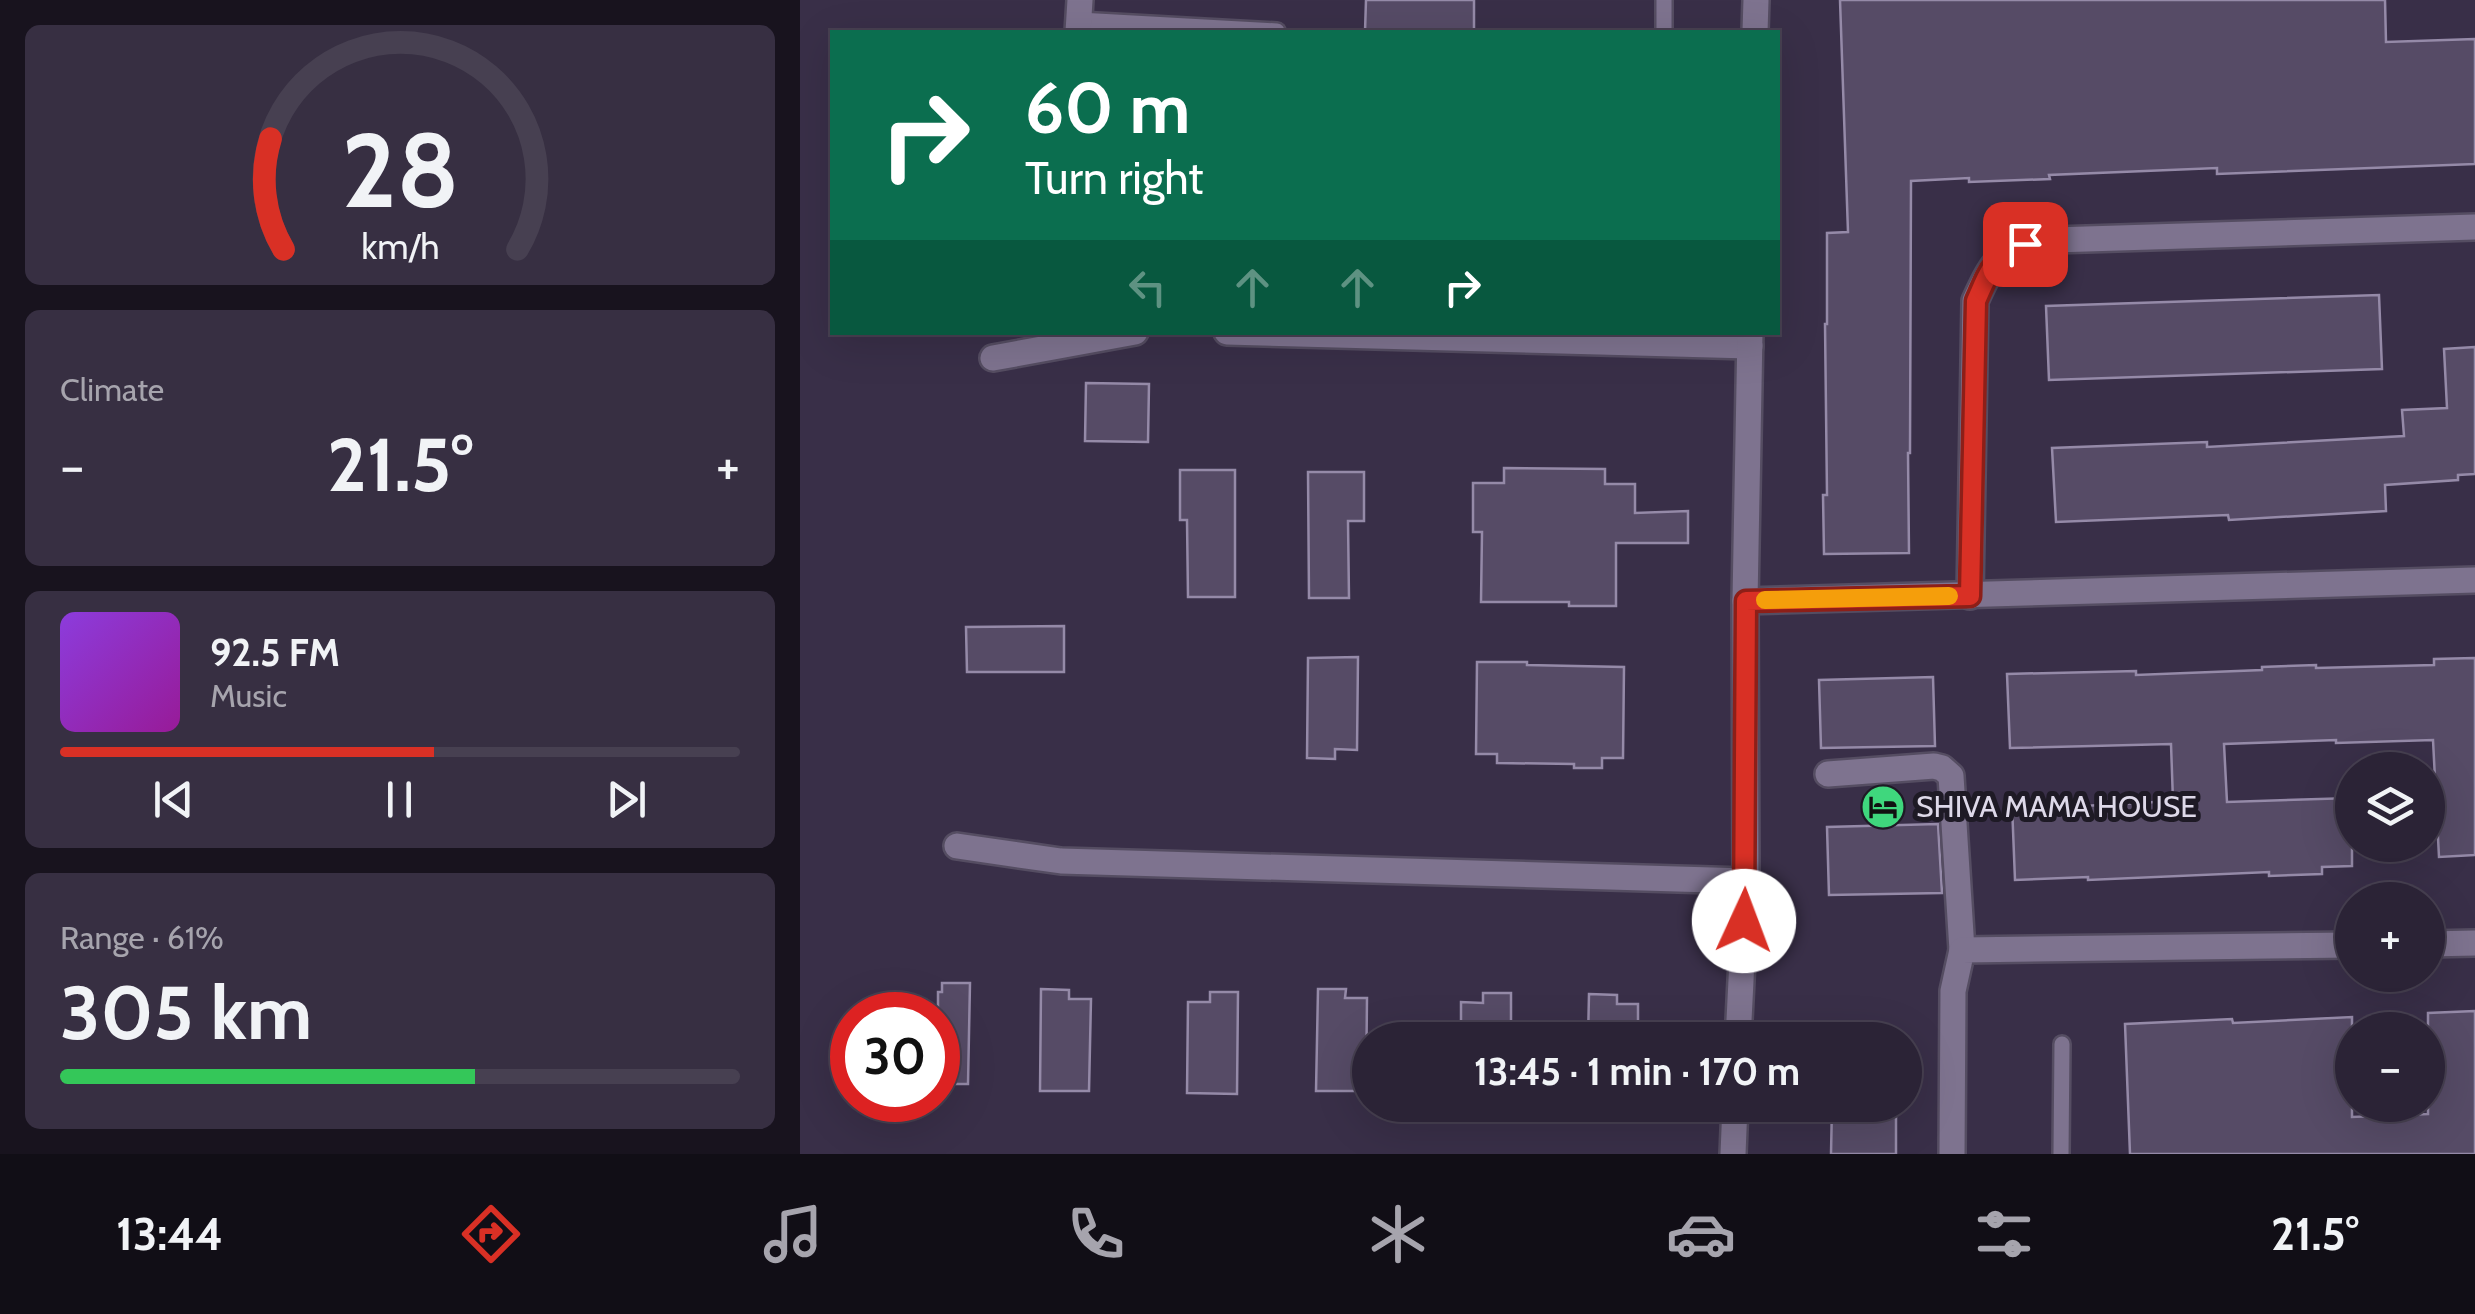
<!DOCTYPE html>
<meta charset="utf-8">
<style>
body{margin:0;font-family:Cabin,sans-serif;background:#372f42;color:#f1f3f6;height:100vh;display:flex;flex-direction:column;font-size:38px;white-space:nowrap}
*{box-sizing:border-box;margin:0}
p{font-size:32px;color:#a6a4ad}
.icon{flex:none;width:55px;height:55px;fill:none;stroke:currentColor;stroke-width:2;stroke-linecap:round;stroke-linejoin:round}
.map{position:relative;flex:1;overflow:hidden}
.panel{display:flex;flex-direction:column;gap:25px;padding:25px;background:#18131e;width:800px}
.panel>*{flex:none}
.top-card{position:absolute;left:30px;top:30px;width:950px;height:305px;border-radius:0px;box-shadow:0 10px 40px #0002,0 0 0 2px #474051;background:#0b6e4f;color:#fff;overflow:hidden}
.fabs{position:absolute;left:1535px;top:752px;display:grid;gap:20px}
.fabs a{display:grid;place-items:center;width:110px;height:110px;border-radius:50%;background:#2b2336;box-shadow:0 10px 40px #0002,0 0 0 2px #474051;font-size:50px}
.speed{position:absolute;left:30px;top:992px;display:flex;gap:20px;font-size:50px;font-weight:700;text-align:center}
.speed>*{display:grid;place-content:center;width:130px;height:130px;border-radius:50%;background:#2b2336;box-shadow:0 10px 40px #0002,0 0 0 2px #474051;line-height:1}
.speed .limit{border:15px solid #d22;background:#fff;color:#111}
.pin{position:absolute;display:grid;place-items:center;width:85px;height:85px;color:#fff;margin:-42px;border-radius:20px;box-shadow:0 5px 15px #0006}
.me{position:absolute;width:110px;margin:-55px;rotate:2deg;stroke-linejoin:round;filter:drop-shadow(0 0 8px #0008)}
.turn{display:flex;align-items:center;gap:35px;height:210px;padding:0 30px;font-size:45px}
.turn .icon{width:130px;height:130px;stroke-width:2.5}
.turn b{display:block;font-size:70px;line-height:85px}
.lanes{display:flex;align-items:center;height:95px;padding:0 30px;background:#0003;justify-content:center;gap:50px;direction:ltr}
.lanes .off{opacity:.35}
.big{font-size:75px;font-weight:800;line-height:1.1}
.panel .tile{flex:1;display:flex;flex-direction:column;justify-content:center;gap:15px;min-width:0;padding:0 35px;border-radius:15px;background:#372f42}
.panel .dial{align-items:center;gap:0}
.dial svg{height:260px;overflow:visible;fill:none;stroke:#474051;stroke-width:7;stroke-linecap:round;text-anchor:middle}
.dial text{fill:#f1f3f6;stroke:none}
.song{display:flex;align-items:center;gap:30px}
.cover{width:120px;height:120px;border-radius:15px;background:linear-gradient(135deg,hsl(270 70% 55%),hsl(300 70% 35%))}
.played{height:10px;border-radius:5px;background:linear-gradient(90deg,#d93025 55%,#474051 55%)}
.keys{display:flex;justify-content:space-around;direction:ltr}
.heat{display:flex;justify-content:space-between;align-items:center;font-size:55px;direction:ltr}
.charge{height:15px;border-radius:8px;background:linear-gradient(90deg,#34c759 61%,#474051 0)}
.trip{position:absolute;left:552px;top:1022px;width:570px;height:100px;border-radius:50px;background:#2b2336;box-shadow:0 10px 40px #0002,0 0 0 2px #474051;font-weight:800;line-height:100px;text-align:center}
.tab-bar{display:flex;height:160px;justify-content:space-around;align-items:center;background:#110e16;color:#a6a4ad}
.tab-bar .icon{width:70px;height:70px}
.tab-bar .selected{color:#d93025}
.tab-bar b{font-size:45px;color:#f1f3f6}
main{display:flex;flex:1;min-height:0}
.map>svg:first-child{display:block}
</style>
<main>
<section class="panel">
<div class="tile dial"><svg viewBox="0 0 100 80">
<path d="M14 69A42 42 0 1 1 86 69"/>
<path d="M14 69A42 42 0 0 1 10 35" stroke="#d93025"/>
<text x="50" y="56" font-size="32" font-weight="700">28</text>
<text x="50" y="72" font-size="11">km/h</text>
</svg></div>
<div class="tile"><p>Climate</p>
<div class="heat"><a>−</a><b class="big">21.5°</b><a>+</a></div>
</div>
<div class="tile">
<div class="song"><i class="cover"></i><div><b>92.5 FM</b><p>Music</p></div></div>
<div class="played"></div>
<div class="keys"><svg class="icon" aria-label="previous" viewBox="0 0 24 24"><path d="M18 5L8 12l10 7zM5 5v14"/></svg><svg class="icon" aria-label="pause" viewBox="0 0 24 24"><path d="M8 5v14M16 5v14"/></svg><svg class="icon" aria-label="next" viewBox="0 0 24 24"><path d="M6 5l10 7-10 7zM19 5v14"/></svg></div>
</div>
<div class="tile"><p>Range · 61%</p><b class="big">305 km</b><div class="charge"></div></div>
</section>
<div class="map">
<svg width="1675" height="1154" viewBox="0 0 1675 1154">
<rect width="100%" height="100%" fill="#392f48"/>
<g fill="#564b66" stroke="#958aa8" stroke-width="2.5">
<path d="M 566,0 L 674,0 L 674,32 L 565,32 Z"/>
<path d="M 1040,0 L 1585,0 L 1586,42 L 1675,39 L 1675,164 L 1417,174 L 1417,168 L 1249,175 L 1250,179 L 1169,182 L 1169,178 L 1111,181 L 1110,453 L 1108,453 L 1109,553 L 1024,554 L 1023,495 L 1027,495 L 1025,324 L 1027,324 L 1027,233 L 1048,232 Z"/>
<path d="M 1579,295 L 1582,369 L 1249,380 L 1246,306 Z"/>
<path d="M 1675,347 L 1675,474 L 1658,475 L 1658,480 L 1585,485 L 1586,511 L 1429,520 L 1428,515 L 1256,522 L 1252,448 L 1407,442 L 1407,447 L 1604,436 L 1602,410 L 1647,408 L 1644,349 Z"/>
<path d="M 286,383 L 349,384 L 348,442 L 285,441 Z"/>
<path d="M 704,468 L 805,469 L 805,484 L 835,484 L 835,513 L 888,511 L 888,543 L 816,543 L 816,606 L 769,606 L 769,602 L 681,602 L 682,532 L 673,532 L 673,483 L 704,483 Z"/>
<path d="M 380,470 L 435,470 L 435,597 L 388,597 L 387,520 L 380,520 Z"/>
<path d="M 508,472 L 564,472 L 564,521 L 548,521 L 549,598 L 509,598 Z"/>
<path d="M 264,626 L 264,672 L 167,672 L 166,627 Z"/>
<path d="M 558,657 L 557,750 L 535,749 L 535,759 L 507,758 L 508,658 Z"/>
<path d="M 1675,658 L 1675,855 L 1639,857 L 1633,740 L 1536,743 L 1536,740 L 1424,744 L 1427,802 L 1552,798 L 1552,866 L 1522,867 L 1522,874 L 1469,876 L 1469,872 L 1288,880 L 1288,877 L 1215,880 L 1212,805 L 1264,803 L 1265,807 L 1373,801 L 1371,744 L 1210,748 L 1207,674 L 1336,671 L 1336,675 L 1462,670 L 1462,667 L 1516,665 L 1516,668 L 1634,665 L 1634,659 Z"/>
<path d="M 677,662 L 727,662 L 727,665 L 824,667 L 823,758 L 802,758 L 802,768 L 774,768 L 774,764 L 697,763 L 697,754 L 676,754 Z"/>
<path d="M 1133,677 L 1135,746 L 1021,748 L 1019,680 Z"/>
<path d="M 1138,824 L 1142,893 L 1029,895 L 1027,827 Z"/>
<path d="M 142,983 L 170,983 L 168,1084 L 140,1084 L 140,1075 L 138,1075 L 138,992 L 142,992 Z"/>
<path d="M 241,989 L 269,990 L 269,999 L 291,999 L 289,1091 L 240,1091 Z"/>
<path d="M 518,989 L 546,989 L 545,998 L 567,998 L 566,1091 L 516,1091 Z"/>
<path d="M 410,992 L 438,992 L 437,1094 L 387,1093 L 388,1002 L 410,1002 Z"/>
<path d="M 683,993 L 711,993 L 711,1040 L 661,1040 L 661,1002 L 683,1003 Z"/>
<path d="M 789,994 L 817,995 L 817,1004 L 838,1004 L 838,1040 L 788,1040 Z"/>
<path d="M 1675,1011 L 1675,1154 L 1330,1154 L 1325,1024 L 1432,1019 L 1433,1023 L 1552,1017 L 1552,1117 L 1628,1114 L 1628,1013 Z"/>
<path d="M 1032,1105 L 1096,1105 L 1096,1154 L 1031,1154 Z"/>
</g>
<g fill="none" stroke-linecap="round" stroke-linejoin="round">
<defs>
<g id="lane">
<path d="M 279,20 L 477,31"/>
<path d="M 864,32 L 864,0"/>
<path d="M 1261,1154 L 1262,1044"/>
</g>
<g id="street">
<path d="M 278,32 L 280,0"/>
<path d="M 955,32 L 956,0"/>
<path d="M 427,332 L 950,346"/>
<path d="M 193,358 L 335,332"/>
<path d="M 1170,596 L 1175,301 C 1196,255 1203,246 1254,240 L 1675,227"/>
<path d="M 945,601 L 1675,580"/>
<path d="M 1028,774 L 1134,766 L 1142,768 L 1151,776 L 1162,950"/>
<path d="M 157,846 L 261,861 L 946,881"/>
<path d="M 1628,944 L 1675,943"/>
<path d="M 938,1040 L 946,881 L 945,601 L 950,332"/>
<path d="M 933,1154 L 935,1105"/>
<path d="M 1152,1154 L 1153,991 L 1162,950 L 1552,945"/>
</g>
</defs>
<use href="#lane" stroke="#554d62" stroke-width="20"/>
<use href="#street" stroke="#554d62" stroke-width="30"/>
<use href="#lane" stroke="#7e738f" stroke-width="15"/>
<use href="#street" stroke="#7e738f" stroke-width="25"/>
</g>
<g fill="none" stroke-linecap="round" stroke-linejoin="round">
<defs>
<path id="route" d="M 944,921 L 946,601 L 1170,596 L 1176,301 C 1190,269 1192,259 1225,244"/>
</defs>
<use href="#route" stroke="#8d1f18" stroke-width="25"/>
<use href="#route" stroke="#d93025" stroke-width="18"/>
<path stroke="#f59e0b" stroke-width="18" d="M 965,600 L 1149,596"/>
</g>
<defs>
<symbol id="hotel-disc" viewBox="-11 -11 22 22"><circle r="9.5" fill="#3fd77d" stroke="#1e1a25"/><path d="M-6-4.5h1.5V1H6V5H4.5V3h-9V5H-6ZM-4 0a1.8 1.8 0 1 1 3.6 0ZM.5 0V-2.5h3Q6-2.5 6 0Z" fill="#111"/></symbol>
</defs>
<g fill-rule="evenodd">
<use href="#hotel-disc" x="1058" y="782" width="50" height="50"/>
</g>
<g text-anchor="middle" stroke-width="10" stroke-linejoin="round" paint-order="stroke">
<g font-size="30" fill="#ded9e9" stroke="#1e1a25" text-anchor="start">
<text x="1116" y="817">SHIVA MAMA HOUSE</text>
</g>
</g>
</svg>
<div class="fabs">
<a><svg class="icon" aria-label="layers" viewBox="0 0 24 24"><path d="M12 4l9 5-9 5-9-5zM3 14l9 5 9-5"/></svg></a>
<a>+</a>
<a>−</a>
</div>
<div class="speed"><div class="limit">30</div></div>
<div class="pin" style="left:1225px;top:244px;background:#d93025"><svg class="icon" aria-label="arrive" viewBox="0 0 24 24"><path d="M6 21V4h12l-3 4 3 4H6"/></svg></div>
<svg class="me" style="left:944px;top:921px" viewBox="-20 -20 40 40"><circle r="19" fill="#fff"/><path d="M0-13L10 11 0 6-10 11z" fill="#d93025"/></svg>
<div class="trip">13:45 · 1 min · 170 m</div>
<div class="top-card">
<div class="turn"><svg class="icon" aria-label="right" viewBox="0 0 24 24"><path d="M7 20v-9h11M14 6l5 5-5 5"/></svg><div><b>60 m</b>Turn right</div></div>
<div class="lanes"><svg class="icon off" aria-label="left" viewBox="0 0 24 24"><path d="M17 20v-9H6M10 6l-5 5 5 5"/></svg><svg class="icon off" aria-label="ahead" viewBox="0 0 24 24"><path d="M12 20V5M6 11l6-6 6 6"/></svg><svg class="icon off" aria-label="ahead" viewBox="0 0 24 24"><path d="M12 20V5M6 11l6-6 6 6"/></svg><svg class="icon" aria-label="right" viewBox="0 0 24 24"><path d="M7 20v-9h11M14 6l5 5-5 5"/></svg></div>
</div>
</div>
</main>
<nav class="tab-bar">
<b>13:44</b>
<svg class="icon selected" aria-label="directions" viewBox="0 0 24 24"><path d="M12 3l9 9-9 9-9-9zM9 14v-3h6M13 9l2 2-2 2"/></svg>
<svg class="icon" aria-label="music" viewBox="0 0 24 24"><path d="M9 18V5l10-2v13"/><circle cx="6" cy="18" r="3"/><circle cx="16" cy="16" r="3"/></svg>
<svg class="icon" aria-label="phone" viewBox="0 0 24 24"><path d="M5 4h4l2 5-3 2q2 4 5 5l2-3 5 2v4C11 20 4 13 5 4z"/></svg>
<svg class="icon" aria-label="climate" viewBox="0 0 24 24"><path d="M12 3v18M4 7l16 10M4 17L20 7"/></svg>
<svg class="icon" aria-label="car" viewBox="0 0 24 24"><path d="M5 17H2v-5l4-1 3-4h7l3 4 3 1v5h-3M9 17h6M6 11h13"/><circle cx="7" cy="17" r="2"/><circle cx="17" cy="17" r="2"/></svg>
<svg class="icon" aria-label="filters" viewBox="0 0 24 24"><path d="M4 7h16M4 17h16"/><circle cx="9" cy="7" r="2"/><circle cx="15" cy="17" r="2"/></svg>
<b>21.5°</b>
</nav>
